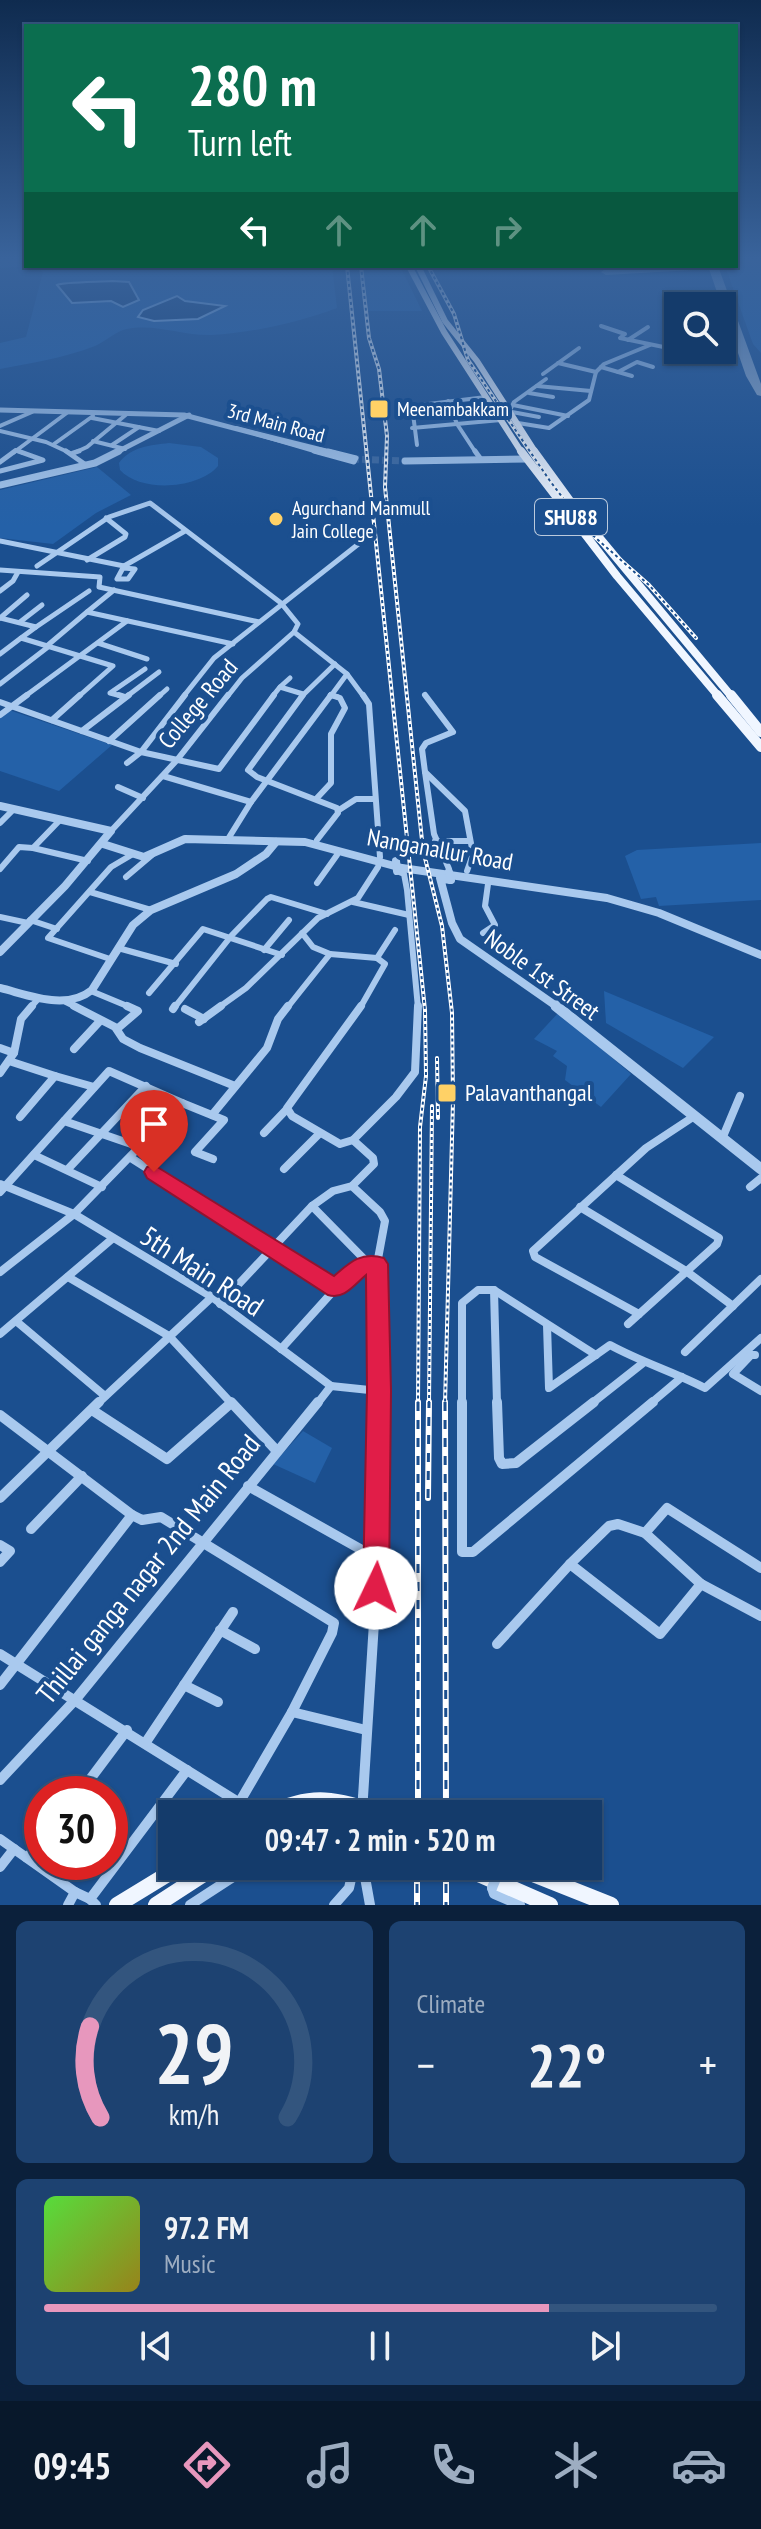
<!DOCTYPE html>
<meta charset="utf-8">
<style>
body{margin:0;font-family:"PT Sans Narrow",sans-serif;background:#1d4271;color:#f1f3f6;height:100vh;display:flex;flex-direction:column;font-size:30px;white-space:nowrap}
*{box-sizing:border-box;margin:0}
p{font-size:26px;color:#9dadc1}
.icon{flex:none;width:44px;height:44px;fill:none;stroke:currentColor;stroke-width:2;stroke-linecap:round;stroke-linejoin:round}
.map{position:relative;height:1905px;overflow:hidden}
.sheet{display:flex;flex-direction:column;gap:16px;padding:16px;background:#0b203b;flex:1}
.sheet>*{flex:none}
.hud{position:absolute;left:24px;top:24px;width:714px;height:244px;border-radius:0px;box-shadow:0 2px 6px #0004,0 0 0 2px #33557e;background:#0b6e4f;color:#fff;overflow:hidden}
.fabs{position:absolute;left:664px;top:292px;display:grid;gap:16px}
.fabs a{display:grid;place-items:center;width:72px;height:72px;border-radius:0px;background:#143b6b;box-shadow:0 2px 6px #0004,0 0 0 2px #33557e;font-size:40px}
.speed{position:absolute;left:24px;top:1776px;display:flex;gap:16px;font-size:40px;font-weight:700;text-align:center}
.speed>*{display:grid;place-content:center;width:104px;height:104px;border-radius:50%;background:#143b6b;box-shadow:0 2px 6px #0004,0 0 0 2px #33557e;line-height:1}
.speed .limit{border:12px solid #d22;background:#fff;color:#111}
.pin{position:absolute;display:grid;place-items:center;width:68px;height:68px;color:#fff;margin:-82px -34px;border-radius:50% 50% 50% 0;rotate:-45deg;box-shadow:0 0 8px #0007}
.pin .icon{rotate:45deg}
.me{position:absolute;width:88px;margin:-44px;rotate:3deg;stroke-linejoin:round;filter:drop-shadow(0 0 6px #0008)}
.turn{display:flex;align-items:center;gap:28px;height:168px;padding:0 32px;font-size:36px}
.turn .icon{width:104px;height:104px;stroke-width:2.5}
.turn b{display:block;font-size:56px;line-height:68px}
.lanes{display:flex;align-items:center;height:76px;padding:0 32px;background:#0003;justify-content:center;gap:40px;direction:ltr}
.lanes .off{opacity:.35}
.big{font-size:60px;font-weight:600;line-height:1.1}
.sheet .widget{flex:1;display:flex;flex-direction:column;justify-content:center;gap:12px;min-width:0;padding:0 28px;border-radius:12px;background:#1d4271}
.sheet .dial{align-items:center;gap:0}
.dial svg{height:208px;overflow:visible;fill:none;stroke:#33557e;stroke-width:7;stroke-linecap:round;text-anchor:middle}
.dial text{fill:#f1f3f6;stroke:none}
.song{display:flex;align-items:center;gap:24px}
.cover{width:96px;height:96px;border-radius:12px;background:linear-gradient(135deg,hsl(110 70% 55%),hsl(50 70% 35%))}
.played{height:8px;border-radius:4px;background:linear-gradient(90deg,#e797bd 75%,#33557e 75%)}
.keys{display:flex;justify-content:space-around;direction:ltr}
.heat{display:flex;justify-content:space-between;align-items:center;font-size:44px;direction:ltr}
.sheet .tiles{flex:1;display:grid;gap:16px;grid-template-columns:1fr 1fr}
.widget:last-child{grid-column:span 2}
.trip{position:absolute;left:158px;top:1800px;width:444px;height:80px;border-radius:0px;background:#143b6b;box-shadow:0 2px 6px #0004,0 0 0 2px #33557e;font-weight:600;line-height:80px;text-align:center}
.dock{display:flex;height:128px;justify-content:space-around;align-items:center;background:#08182b;color:#9dadc1}
.dock .icon{width:56px;height:56px}
.dock .on{color:#e797bd}
.dock b{font-size:36px;color:#f1f3f6}
.map>svg:first-child{display:block}
</style>
<div class="map">
<svg width="761" height="1905" viewBox="0 0 761 1905">
<rect width="100%" height="100%" fill="#1b4f8f"/>
<g fill="#2461a8">
<path d="M 0,259 L 26,259 L 26,266 L 332,266 L 337,308 C 300,322 252,333 212,335 C 183,336 155,323 127,329 C 116,331 106,341 95,346 C 64,358 32,363 0,369 L 0,343 L 26,337 L 43,272 L 34,266 L 0,268 Z"/>
<path d="M 736,259 L 761,259 L 761,353 L 753,344 L 725,266 L 736,266 Z"/>
<path d="M 363,266 L 400,266 L 422,311 L 368,311 Z"/>
<path d="M 169,443 L 201,447 L 218,458 L 218,466 C 199,489 141,493 120,470 L 119,463 C 130,447 151,445 169,443 Z"/>
<path d="M 97,467 L 131,495 L 96,513 L 53,544 L 0,538 L 0,490 Z"/>
<path d="M 9,710 L 112,745 L 59,791 L 0,771 L 0,718 Z"/>
<path d="M 761,843 L 761,900 L 659,906 L 656,897 L 641,899 L 625,856 L 637,850 Z"/>
<path d="M 604,991 L 714,1037 L 683,1068 L 606,1023 Z"/>
<path d="M 559,1012 L 631,1074 L 601,1107 L 565,1080 L 567,1066 L 553,1056 L 557,1051 L 534,1039 Z"/>
<path d="M 303,1431 L 332,1448 L 315,1483 L 273,1464 Z"/>
</g>
<g fill="#123a6d" stroke="#9cc4f0" stroke-width="2">
<path d="M 112,281 L 129,282 L 139,300 L 123,307 L 111,301 L 72,303 L 57,285 C 63,282 101,282 112,281 Z"/>
<path d="M 177,296 L 185,301 L 225,306 L 198,319 L 154,321 L 138,317 L 143,310 Z"/>
</g>
<g fill="none" stroke-linecap="round" stroke-linejoin="round">
<path fill="#8da7c7" fill-rule="evenodd" d="M 718,266 L 761,384 L 761,396 L 757,395 L 746,376 L 709,269 L 606,275 L 601,272 L 606,269 Z"/>
<path stroke="#3d69a0" stroke-width="7" stroke-dasharray="7 3" stroke-linecap="butt" d="M 352,459 L 405,461"/>
<g stroke="#a9c9ee" stroke-width="4">
<path d="M 601,326 L 625,334 L 620,338 L 678,350"/>
<path d="M 628,340 L 648,327"/>
<path d="M 558,363 L 596,372"/>
<path d="M 601,367 L 632,376"/>
<path d="M 618,372 L 637,362 L 653,367"/>
<path d="M 543,374 L 579,348"/>
<path d="M 537,386 L 591,391"/>
<path d="M 529,393 L 553,397"/>
<path d="M 448,401 L 457,424 L 476,453"/>
<path d="M 513,405 L 568,416"/>
<path d="M 511,408 L 514,402 L 546,379"/>
<path d="M 512,412 L 539,417"/>
<path d="M 92,418 L 159,431"/>
<path d="M 518,423 L 549,428 L 589,400 L 596,372 L 604,364 L 650,345"/>
<path d="M 0,426 L 32,412"/>
<path d="M 412,428 L 501,420"/>
<path d="M 0,431 L 46,442 L 70,453"/>
<path d="M 93,441 L 125,449"/>
<path d="M 54,444 L 93,416"/>
<path d="M 112,445 L 139,427"/>
<path d="M 417,445 L 412,406 L 486,397"/>
<path d="M 16,450 L 23,453"/>
<path d="M 13,453 L 68,412"/>
<path d="M 74,453 L 87,447 L 128,413"/>
<path d="M 321,453 L 236,428 L 336,453"/>
</g>
<g stroke="#a9c9ee" stroke-width="5">
<path d="M 66,451 L 86,465"/>
<path d="M 314,451 L 354,462 L 356,458 L 328,451"/>
<path d="M 475,451 L 480,458"/>
<path d="M 73,453 L 79,451"/>
<path d="M 0,462 L 15,451"/>
<path d="M 0,471 L 43,460 L 18,451"/>
<path d="M 0,541 L 124,566 L 185,531"/>
<path d="M 87,560 L 125,537 L 126,534 L 106,518"/>
<path d="M 37,566 L 109,517 L 150,503 L 281,603 L 298,624 L 294,632 L 242,678 L 227,697"/>
<path d="M 124,566 L 117,579 L 128,579 L 135,569 L 124,568"/>
<path d="M 0,570 L 100,577 L 99,587 L 259,622"/>
<path d="M 114,590 L 87,612 L 233,644"/>
<path d="M 0,591 L 13,581 L 18,572"/>
<path d="M 0,618 L 36,627 L 21,638"/>
<path d="M 0,618 L 27,595"/>
<path d="M 20,622 L 42,605"/>
<path d="M 36,627 L 89,591"/>
<path d="M 294,632 L 347,674 L 364,697"/>
<path d="M 98,643 L 147,659"/>
<path d="M 48,645 L 87,612"/>
<path d="M 0,654 L 21,638 L 113,666 L 78,697"/>
<path d="M 0,684 L 48,647"/>
<path d="M 280,687 L 290,678"/>
<path d="M 330,695 L 338,697"/>
<path d="M 24,697 L 127,621"/>
<path d="M 125,697 L 110,693 L 145,669"/>
<path d="M 126,697 L 159,672"/>
<path d="M 158,697 L 167,689"/>
<path d="M 183,697 L 214,658 L 361,542"/>
<path d="M 272,697 L 280,687 L 303,694"/>
<path d="M 301,697 L 335,664"/>
<path d="M 330,697 L 347,674"/>
</g>
<g stroke="#a9c9ee" stroke-width="6">
<path d="M 119,695 L 125,697"/>
<path d="M 303,695 L 248,770 L 257,777 L 337,808 L 338,813 L 317,840"/>
<path d="M 363,695 L 369,704 L 380,857"/>
<path d="M 425,695 L 453,732 L 426,743 L 422,749 L 425,772 L 465,811 L 473,854 L 467,871"/>
<path d="M 0,702 L 141,752 L 219,769 L 274,695"/>
<path d="M 0,715 L 27,695"/>
<path d="M 52,720 L 80,695"/>
<path d="M 82,731 L 129,695"/>
<path d="M 109,741 L 160,695"/>
<path d="M 127,763 L 141,752 L 185,695"/>
<path d="M 425,772 L 434,834 L 449,869"/>
<path d="M 163,776 L 251,802"/>
<path d="M 118,787 L 143,798"/>
<path d="M 317,798 L 331,783 L 331,734 L 345,708 L 340,698 L 331,695"/>
<path d="M 339,810 L 356,799 L 375,799"/>
<path d="M 0,823 L 13,810"/>
<path d="M 111,831 L 177,760 L 228,695"/>
<path d="M 228,839 L 251,802 L 331,695"/>
<path d="M 435,841 L 470,841"/>
<path d="M 33,848 L 88,861"/>
<path d="M 0,869 L 19,847 L 33,848 L 60,820"/>
<path d="M 397,871 L 404,874 L 407,890 L 418,1008"/>
<path d="M 126,877 L 152,855"/>
<path d="M 317,883 L 337,855"/>
<path d="M 90,892 L 151,910"/>
<path d="M 353,902 L 409,915"/>
<path d="M 0,917 L 28,923"/>
<path d="M 30,920 L 57,929"/>
<path d="M 483,933 L 495,925 L 485,906 L 488,884"/>
<path d="M 118,948 L 176,964"/>
<path d="M 264,950 L 289,920"/>
<path d="M 330,954 L 377,958"/>
<path d="M 110,959 L 48,938 L 111,867 L 133,854"/>
<path d="M 91,991 L 132,1008"/>
<path d="M 149,993 L 203,929 L 282,955"/>
<path d="M 66,1002 L 78,1008"/>
<path d="M 30,1008 L 39,998"/>
<path d="M 174,1008 L 232,935 L 267,899 L 271,897 L 327,914"/>
<path d="M 218,1008 L 246,988 L 318,918 L 358,898 L 378,867"/>
<path d="M 287,1008 L 330,954 L 313,947 L 302,933"/>
<path d="M 360,1008 L 385,964 L 377,958 L 395,930"/>
</g>
<g stroke="#a9c9ee" stroke-width="8">
<path d="M 74,1006 L 115,1027 L 123,1039 L 140,1048 L 235,1086"/>
<path d="M 361,1006 L 287,1108 L 292,1116 L 340,1144 L 353,1140 L 396,1097 L 415,1072 L 418,1006"/>
<path d="M 173,1009 L 175,1006"/>
<path d="M 185,1009 L 204,1019"/>
<path d="M 199,1022 L 221,1006"/>
<path d="M 117,1029 L 138,1011 L 127,1006"/>
<path d="M 0,1048 L 14,1053"/>
<path d="M 74,1049 L 100,1021"/>
<path d="M 9,1061 L 55,1076 L 20,1117"/>
<path d="M 0,1073 L 14,1053 L 21,1019 L 32,1006"/>
<path d="M 55,1076 L 94,1087"/>
<path d="M 212,1115 L 267,1048 L 278,1019 L 288,1006"/>
<path d="M 64,1121 L 140,1147"/>
<path d="M 264,1133 L 286,1110"/>
<path d="M 722,1139 L 740,1096"/>
<path d="M 34,1155 L 102,1187"/>
<path d="M 131,1158 L 336,1288 L 281,1349"/>
<path d="M 68,1169 L 146,1086"/>
<path d="M 284,1169 L 319,1134"/>
<path d="M 616,1175 L 719,1238 L 717,1244 L 628,1324"/>
<path d="M 0,1184 L 74,1214 L 212,1297 L 331,1386"/>
<path d="M 352,1186 L 380,1212 L 385,1221 L 375,1275 L 379,1404"/>
<path d="M 750,1187 L 761,1178"/>
<path d="M 0,1192 L 109,1071 L 182,1103"/>
<path d="M 312,1206 L 367,1262"/>
<path d="M 580,1207 L 686,1271 L 733,1306"/>
<path d="M 0,1272 L 74,1214 L 182,1103 L 224,1120 L 195,1152 L 213,1159"/>
<path d="M 68,1277 L 169,1336 L 232,1404"/>
<path d="M 336,1288 L 368,1262"/>
<path d="M 494,1290 L 497,1404"/>
<path d="M 220,1304 L 312,1206 L 333,1191 L 352,1186 L 374,1164 L 373,1158 L 353,1140"/>
<path d="M 639,1314 L 535,1257 L 533,1251 L 646,1148 L 693,1117"/>
<path d="M 16,1321 L 105,1396"/>
<path d="M 547,1325 L 549,1388 L 610,1345 C 641,1362 674,1372 705,1388 L 761,1338"/>
<path d="M 0,1334 L 112,1239"/>
<path d="M 685,1352 L 761,1279"/>
<path d="M 755,1355 L 751,1355 L 733,1374 L 761,1391"/>
<path d="M 331,1386 L 379,1391"/>
<path d="M 97,1404 L 212,1297"/>
<path d="M 317,1404 L 331,1386"/>
<path d="M 462,1404 L 462,1303 L 478,1290 L 494,1290 L 596,1355"/>
<path d="M 591,1404 L 643,1363"/>
<path d="M 650,1404 L 682,1377"/>
</g>
<g stroke="#a9c9ee" stroke-width="10">
<path d="M 231,1402 L 276,1450"/>
<path d="M 462,1402 L 462,1552 L 473,1552 L 653,1402"/>
<path d="M 497,1402 L 499,1458 L 502,1464 L 516,1463 L 594,1402"/>
<path d="M 92,1410 L 167,1459 L 231,1403"/>
<path d="M 0,1415 L 132,1515 L 0,1685"/>
<path d="M 248,1486 L 378,1559"/>
<path d="M 0,1498 L 99,1402"/>
<path d="M 132,1515 L 142,1520 L 161,1517 L 334,1623 L 332,1633 L 292,1712 L 239,1803"/>
<path d="M 618,1524 L 645,1533 L 701,1584 L 660,1634 L 570,1564 L 609,1526 Z"/>
<path d="M 31,1529 L 82,1476"/>
<path d="M 645,1533 L 667,1508 L 761,1568"/>
<path d="M 0,1545 L 10,1551 L 0,1562"/>
<path d="M 701,1584 L 761,1616"/>
<path d="M 220,1630 L 255,1649"/>
<path d="M 497,1644 L 570,1564"/>
<path d="M 0,1654 L 251,1810"/>
<path d="M 184,1685 L 218,1702"/>
<path d="M 292,1712 L 366,1730"/>
<path d="M 146,1742 L 233,1612"/>
<path d="M 0,1780 L 76,1699 L 318,1402"/>
<path d="M 79,1794 L 127,1730"/>
<path d="M 363,1797 L 378,1559 L 379,1402"/>
<path d="M 0,1839 L 75,1892 L 90,1899"/>
<path d="M 27,1858 L 42,1840"/>
<path d="M 363,1866 L 370,1905"/>
<path d="M 0,1867 L 14,1849"/>
<path d="M 492,1888 L 494,1894 L 520,1905"/>
<path d="M 68,1905 L 75,1892"/>
<path d="M 96,1905 L 90,1899 L 187,1770"/>
<path d="M 190,1905 L 250,1866"/>
<path d="M 334,1905 L 349,1888 L 354,1866"/>
</g>
<g stroke="#a9c9ee" stroke-width="5">
<path d="M 0,410 L 184,415 L 328,453"/>
<path d="M 115,453 L 189,415"/>
</g>
<g stroke="#a9c9ee" stroke-width="7">
<path d="M 320,451 L 352,459"/>
<path d="M 405,461 L 527,459"/>
<path d="M 0,485 L 95,463 L 119,451"/>
</g>
<g stroke="#a9c9ee" stroke-width="8">
<path d="M 0,806 L 111,831 L 65,886 L 0,952"/>
<path d="M 103,844 L 144,857 L 185,839 L 305,842 L 402,868 L 607,898 L 659,913 L 761,955"/>
<path d="M 450,880 L 440,878 L 452,923 L 460,939 L 559,1008"/>
<path d="M 0,988 C 29,995 66,1011 92,990 L 133,925 L 151,910 L 236,874 L 266,854 L 276,842"/>
</g>
<path stroke="#a9c9ee" stroke-width="11" d="M 556,1006 L 761,1169"/>
<g stroke="#f0f6ff" stroke-width="6">
<path d="M 409,266 L 444,332 L 522,453"/>
<path d="M 418,266 L 445,321 L 477,361 L 536,453"/>
</g>
<g stroke="#f0f6ff" stroke-width="8">
<path d="M 521,451 L 617,576 L 719,697"/>
<path d="M 534,451 L 579,513 L 732,697"/>
</g>
<g stroke="#f0f6ff" stroke-width="10">
<path d="M 717,695 L 761,747"/>
<path d="M 731,695 L 761,732"/>
</g>
<g stroke="#f0f6ff" stroke-width="16">
<path d="M 270,1814 C 313,1792 337,1800 381,1814"/>
<path d="M 460,1866 L 550,1905"/>
<path d="M 513,1866 L 611,1905"/>
<path d="M 117,1905 L 181,1866"/>
<path d="M 156,1905 L 216,1866"/>
</g>
<defs>
<g id="rail-far1">
<path d="M 347,266 L 425,1010 L 426,1076 L 420,1127 L 418,1404"/>
<path d="M 361,266 L 369,338 L 379,369 L 387,436 L 385,487 L 423,850 L 442,926 L 452,1013 L 453,1100 L 445,1404"/>
<path d="M 428,266 L 454,314 L 468,360 L 550,481 L 588,531 L 649,585 L 696,638"/>
<path d="M 437,1058 L 438,1118"/>
<path d="M 429,1404 L 432,1106"/>
</g>
<g id="rail">
<path d="M 418,1402 L 418,1814"/>
<path d="M 445,1402 L 446,1814"/>
<path d="M 428,1498 L 429,1402"/>
<path d="M 417,1866 L 417,1905"/>
<path d="M 446,1866 L 446,1905"/>
</g>
</defs>
<use href="#rail-far1" stroke="#fff" stroke-width="4"/>
<use href="#rail" stroke="#fff" stroke-width="6"/>
<use href="#rail-far1" stroke="#1b4f8f" stroke-width="2" stroke-dasharray="3" stroke-linecap="butt"/>
<use href="#rail" stroke="#1b4f8f" stroke-width="3" stroke-dasharray="9" stroke-linecap="butt"/>
<g stroke="#a9c9ee" stroke-width="10">
<path d="M 362,1814 L 363,1797"/>
<path d="M 492,1888 L 501,1866"/>
</g>
<g stroke="#a9c9ee" stroke-width="8">
<path d="M 396,861 L 397,871"/>
<path d="M 449,872 L 451,880"/>
</g>
</g>
<linearGradient id="sky" x2="0" y2="1"><stop stop-color="#0f2b4f"/><stop offset="0.49" stop-color="#39639b"/><stop offset="1" stop-color="#39639b" stop-opacity="0"/></linearGradient>
<rect width="761" height="526" fill="url(#sky)"/>
<path fill="#e11d48" stroke="#92132f" stroke-width="2" d="M 154,1165 L 334,1276 C 350,1262 362,1251 384,1258 L 388,1264 L 391,1391 L 389,1588 L 385,1597 L 376,1600 L 366,1597 L 363,1588 L 367,1391 L 366,1275 C 354,1285 344,1300 328,1295 L 147,1178 L 144,1172 L 147,1167 Z"/>
<g fill="#ffd166" stroke="#1b4f8f" stroke-width="3">
<rect x="369" y="399" width="20" height="20" rx="4"/>
<circle cx="276" cy="519" r="8"/>
<rect x="437" y="1083" width="20" height="20" rx="4"/>
</g>
<g text-anchor="middle" stroke-width="8" stroke-linejoin="round" paint-order="stroke">
<g font-size="20" fill="#fff" stroke="#1b4f8f" text-anchor="start">
<text x="397" y="416">Meenambakkam</text>
<text x="292" y="515">Agurchand Manmull<tspan x="292" dy="23">Jain College</tspan></text>
</g>
<g font-size="20" fill="#fff" stroke="#1b4f8f">
<text transform="translate(276 423) rotate(15)" y="7">3rd Main Road</text>
</g>
<rect fill="#1b4f8f" stroke="#bbcadd" stroke-width="2" x="535" y="499" width="72" height="36" rx="6"/>
<g font-size="22" font-weight="bold" fill="#fff">
<text x="571" y="525">SHU88</text>
</g>
<g font-size="24" fill="#fff" stroke="#1b4f8f">
<text transform="translate(198 704) rotate(-50)" y="8">College Road</text>
<text transform="translate(440 850) rotate(10)" y="8">Nanganallur Road</text>
<text transform="translate(542 975) rotate(36)" y="8">Noble 1st Street</text>
</g>
<g font-size="24" fill="#fff" stroke="#1b4f8f" text-anchor="start">
<text x="465" y="1101">Palavanthangal</text>
</g>
<g font-size="28" fill="#fff" stroke="#1b4f8f">
<text transform="translate(202 1271) rotate(33)" y="10">5th Main Road</text>
<text transform="translate(148 1569) rotate(-51)" y="10">Thillai ganga nagar 2nd Main Road</text>
</g>
</g>
</svg>
<div class="fabs">
<a><svg class="icon" aria-label="search" viewBox="0 0 24 24"><circle cx="10" cy="10" r="6"/><path d="M15 15l6 6"/></svg></a>
</div>
<div class="speed"><div class="limit">30</div></div>
<div class="pin" style="left:154px;top:1172px;background:#d93025"><svg class="icon" aria-label="arrive" viewBox="0 0 24 24"><path d="M6 21V4h12l-3 4 3 4H6"/></svg></div>
<svg class="me" style="left:376px;top:1588px" viewBox="-20 -20 40 40"><circle r="19" fill="#fff"/><path d="M0-13L10 11 0 6-10 11z" fill="#e11d48"/></svg>
<div class="trip">09:47 · 2 min · 520 m</div>
<div class="hud">
<div class="turn"><svg class="icon" aria-label="left" viewBox="0 0 24 24"><path d="M17 20v-9H6M10 6l-5 5 5 5"/></svg><div><b>280 m</b>Turn left</div></div>
<div class="lanes"><svg class="icon" aria-label="left" viewBox="0 0 24 24"><path d="M17 20v-9H6M10 6l-5 5 5 5"/></svg><svg class="icon off" aria-label="ahead" viewBox="0 0 24 24"><path d="M12 20V5M6 11l6-6 6 6"/></svg><svg class="icon off" aria-label="ahead" viewBox="0 0 24 24"><path d="M12 20V5M6 11l6-6 6 6"/></svg><svg class="icon off" aria-label="right" viewBox="0 0 24 24"><path d="M7 20v-9h11M14 6l5 5-5 5"/></svg></div>
</div>
</div>
<section class="sheet">
<div class="tiles">
<div class="widget dial"><svg viewBox="0 0 100 80">
<path d="M14 69A42 42 0 1 1 86 69"/>
<path d="M14 69A42 42 0 0 1 10 34" stroke="#e797bd"/>
<text x="50" y="56" font-size="32" font-weight="700">29</text>
<text x="50" y="72" font-size="11">km/h</text>
</svg></div>
<div class="widget"><p>Climate</p>
<div class="heat"><a>−</a><b class="big">22°</b><a>+</a></div>
</div>
<div class="widget">
<div class="song"><i class="cover"></i><div><b>97.2 FM</b><p>Music</p></div></div>
<div class="played"></div>
<div class="keys"><svg class="icon" aria-label="previous" viewBox="0 0 24 24"><path d="M18 5L8 12l10 7zM5 5v14"/></svg><svg class="icon" aria-label="pause" viewBox="0 0 24 24"><path d="M8 5v14M16 5v14"/></svg><svg class="icon" aria-label="next" viewBox="0 0 24 24"><path d="M6 5l10 7-10 7zM19 5v14"/></svg></div>
</div>
</div>
</section>
<nav class="dock">
<b>09:45</b>
<svg class="icon on" aria-label="directions" viewBox="0 0 24 24"><path d="M12 3l9 9-9 9-9-9zM9 14v-3h6M13 9l2 2-2 2"/></svg>
<svg class="icon" aria-label="music" viewBox="0 0 24 24"><path d="M9 18V5l10-2v13"/><circle cx="6" cy="18" r="3"/><circle cx="16" cy="16" r="3"/></svg>
<svg class="icon" aria-label="phone" viewBox="0 0 24 24"><path d="M5 4h4l2 5-3 2q2 4 5 5l2-3 5 2v4C11 20 4 13 5 4z"/></svg>
<svg class="icon" aria-label="climate" viewBox="0 0 24 24"><path d="M12 3v18M4 7l16 10M4 17L20 7"/></svg>
<svg class="icon" aria-label="car" viewBox="0 0 24 24"><path d="M5 17H2v-5l4-1 3-4h7l3 4 3 1v5h-3M9 17h6M6 11h13"/><circle cx="7" cy="17" r="2"/><circle cx="17" cy="17" r="2"/></svg>
</nav>
